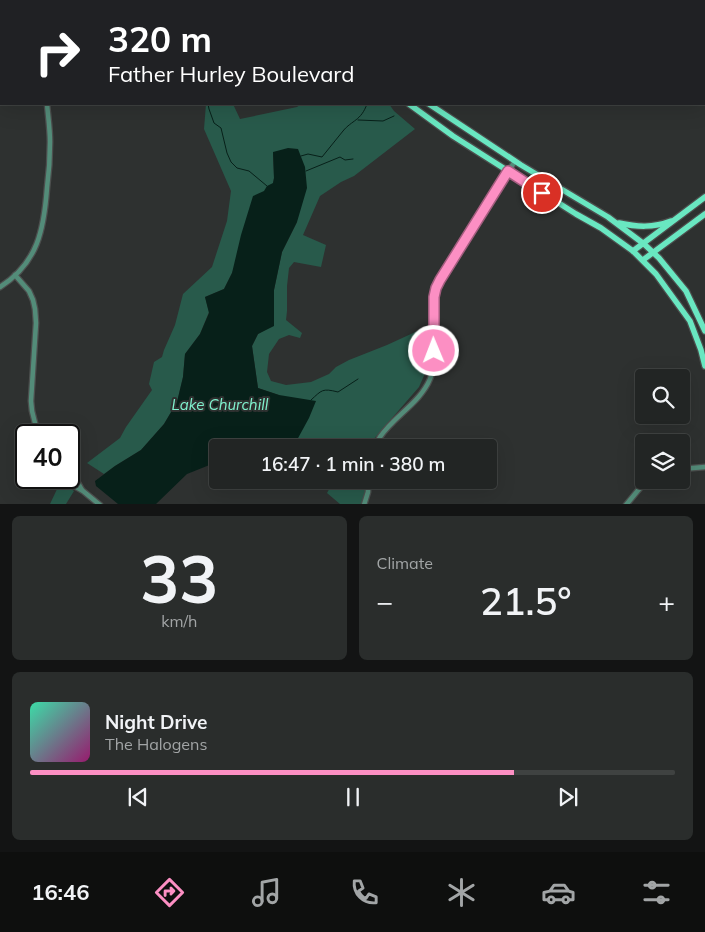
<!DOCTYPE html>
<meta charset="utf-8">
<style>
body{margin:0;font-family:Mulish,sans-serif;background:#2a2d2c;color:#f1f3f6;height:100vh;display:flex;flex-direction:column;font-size:19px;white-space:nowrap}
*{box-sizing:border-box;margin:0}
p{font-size:16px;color:#a2a5a6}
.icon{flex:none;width:28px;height:28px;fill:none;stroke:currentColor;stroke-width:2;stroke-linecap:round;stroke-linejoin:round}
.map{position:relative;height:504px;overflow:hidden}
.side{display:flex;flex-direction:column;gap:12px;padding:12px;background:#131414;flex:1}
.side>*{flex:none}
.guide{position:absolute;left:0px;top:0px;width:705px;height:105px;box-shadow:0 5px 20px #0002,0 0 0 1px #3f4241;background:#202124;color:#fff;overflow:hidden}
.buttons{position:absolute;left:635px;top:369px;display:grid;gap:10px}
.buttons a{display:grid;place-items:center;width:55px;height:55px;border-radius:5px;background:#222524;box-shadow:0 5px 20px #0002,0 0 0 1px #3f4241;font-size:25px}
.speed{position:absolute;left:15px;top:424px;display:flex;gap:10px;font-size:25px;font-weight:700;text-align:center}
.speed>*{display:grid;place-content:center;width:65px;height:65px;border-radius:50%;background:#222524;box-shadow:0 5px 20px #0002,0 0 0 1px #3f4241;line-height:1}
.speed .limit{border:2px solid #111;border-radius:8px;background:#fff;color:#111}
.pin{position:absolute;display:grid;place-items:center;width:42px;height:42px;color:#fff;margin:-21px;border:2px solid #fff;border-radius:50%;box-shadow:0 1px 5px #0007}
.me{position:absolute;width:55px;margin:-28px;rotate:359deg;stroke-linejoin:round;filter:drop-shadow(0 0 4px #0008)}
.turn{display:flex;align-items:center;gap:18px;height:105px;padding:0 25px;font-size:22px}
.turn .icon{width:65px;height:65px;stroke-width:2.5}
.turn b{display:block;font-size:35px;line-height:42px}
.big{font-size:38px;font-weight:600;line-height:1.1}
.side .tile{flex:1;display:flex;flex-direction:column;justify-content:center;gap:8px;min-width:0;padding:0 18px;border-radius:8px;background:#2a2d2c}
.side .dial{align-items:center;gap:0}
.dial b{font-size:65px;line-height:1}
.song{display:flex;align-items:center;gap:15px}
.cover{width:60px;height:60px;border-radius:8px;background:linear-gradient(135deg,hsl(160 70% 55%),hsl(320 70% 35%))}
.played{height:5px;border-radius:2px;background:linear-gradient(90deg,#fc8fc3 75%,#3f4241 75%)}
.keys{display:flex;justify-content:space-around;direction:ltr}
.heat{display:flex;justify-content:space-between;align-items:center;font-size:28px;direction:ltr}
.side .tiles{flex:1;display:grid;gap:12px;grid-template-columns:1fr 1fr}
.tile:last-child{grid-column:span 2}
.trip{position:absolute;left:209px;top:439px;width:288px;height:50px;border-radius:5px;background:#222524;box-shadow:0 5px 20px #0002,0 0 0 1px #3f4241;font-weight:600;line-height:50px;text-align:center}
.dock{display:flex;height:80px;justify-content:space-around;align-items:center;background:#0e0f0e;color:#a2a5a6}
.dock .icon{width:35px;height:35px}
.dock .active{color:#fc8fc3}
.dock b{font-size:22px;color:#f1f3f6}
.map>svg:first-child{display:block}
</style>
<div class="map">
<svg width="705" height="505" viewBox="0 0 705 505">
<rect width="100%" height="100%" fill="#2e3130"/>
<g fill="#285a4b">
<path d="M 206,104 L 233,104 L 240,119 L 297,107 L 301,104 L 389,104 L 394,111 L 415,129 L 354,176 L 341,182 L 320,196 L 303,235 L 326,245 L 321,267 L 294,262 L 289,268 L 287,286 L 287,311 L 286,320 L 302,333 L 300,338 L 289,335 L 279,339 L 269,354 L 267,372 L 271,381 L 286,385 L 311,382 L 329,374 L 336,367 L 349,360 L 387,345 L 424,328 L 429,328 L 427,369 L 419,387 L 366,448 L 299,447 L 292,441 L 298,439 L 279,395 L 258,388 L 252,346 L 258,334 L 274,325 L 274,290 L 282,252 L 297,222 L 273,152 L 274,178 L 273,184 L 232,273 L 224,289 L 205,297 L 209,312 L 200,334 L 185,354 L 183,377 L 177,402 L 164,424 L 141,450 L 115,466 L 104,474 L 87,463 L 120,438 L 126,427 L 152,390 L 149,384 L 154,362 L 162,357 L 164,350 L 175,325 L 183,294 L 212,267 L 227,221 L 231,191 L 204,129 Z"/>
<path d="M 56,478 L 74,491 L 66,504 L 50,504 L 58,487 L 51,482 Z"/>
<path d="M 328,480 L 364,480 L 368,484 L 364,504 L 340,504 L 327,493 L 332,484 Z"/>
</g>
<path fill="#072019" d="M 288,148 L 298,149 L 305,167 L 307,188 L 297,222 L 282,252 L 274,290 L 274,326 L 258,334 L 252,346 L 258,388 L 279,395 L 316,401 L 309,418 L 297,440 L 263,447 L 218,448 L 217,462 L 187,474 L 156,504 L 118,504 L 96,486 L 95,481 L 115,466 L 141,450 L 164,424 L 177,402 L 183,377 L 185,354 L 200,334 L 209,313 L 205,297 L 224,289 L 232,273 L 241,235 L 253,196 L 264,191 L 267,186 L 273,183 L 274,178 L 273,152 Z"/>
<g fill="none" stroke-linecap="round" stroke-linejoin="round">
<g stroke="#072019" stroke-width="1">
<path d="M 182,0 L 182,1"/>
<path d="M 389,0 L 390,1"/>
<path d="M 601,1 L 607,0"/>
<path d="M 208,104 L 209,109 L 214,123 L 221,128 L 227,153 L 231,162 L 237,168 L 249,171 L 267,186"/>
<path d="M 358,120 L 383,121 L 394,116"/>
<path d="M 301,156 L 308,154 L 322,157 C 329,148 336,140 343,131 C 352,120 361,121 367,104"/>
<path d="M 306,171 L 340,157 L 345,160 L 353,159"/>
<path d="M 311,400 C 322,390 322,388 338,392 L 358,379"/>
</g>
<defs>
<g id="minor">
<path d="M 70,1 L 71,0"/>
<path d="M 15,275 L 29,291 L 33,300 L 35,309 L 36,323 L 31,401 L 32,411 L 38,435"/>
<path d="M 0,287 C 38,263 44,229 47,188 C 49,173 50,157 50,142 C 50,129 48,116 47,104"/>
<path d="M 375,448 C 376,444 378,440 380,437 C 394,416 420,403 430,379 C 435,369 434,359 434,348 C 433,326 430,301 440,280 L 515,161"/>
<path d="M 681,469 L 705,467"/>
<path d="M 69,475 L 78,483 L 82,490"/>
<path d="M 65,478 L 71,484 L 83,491 L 100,505"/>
<path d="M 364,505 L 368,492 L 368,480"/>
<path d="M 626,505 L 640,488 L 651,480"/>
</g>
<g id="major">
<path d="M 310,0 L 311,1"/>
<path d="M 328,0 L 329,1"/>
<path d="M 409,104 L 453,136 L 576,214 L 601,228 L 633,251 L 656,274 L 690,321 L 701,350 L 705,366"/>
<path d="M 429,104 L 521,165 L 608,217 L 644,244 L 659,258 L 686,291 L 705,331"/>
<path d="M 619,223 C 637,227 653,228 671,221"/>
<path d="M 633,251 L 705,197"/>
<path d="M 643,260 L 705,214"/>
</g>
</defs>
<use href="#minor" stroke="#4c4f4e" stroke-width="7"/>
<use href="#major" stroke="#4c4f4e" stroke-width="8"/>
<use href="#minor" stroke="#538c79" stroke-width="4.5"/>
<use href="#major" stroke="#69e7c1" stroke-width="5.5"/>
</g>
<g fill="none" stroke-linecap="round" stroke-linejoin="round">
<defs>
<path id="route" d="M 434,351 L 434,297 L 436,288 L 440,280 L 508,171 L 542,193"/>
</defs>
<use href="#route" stroke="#a45d7f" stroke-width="12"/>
<use href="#route" stroke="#fc8fc3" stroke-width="9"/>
</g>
<g text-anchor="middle" stroke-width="4" stroke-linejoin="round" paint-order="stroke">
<g font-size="15" font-style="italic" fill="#80f2ce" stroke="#2e3130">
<text x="220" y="410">Lake Churchill</text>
</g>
</g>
</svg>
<div class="buttons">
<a><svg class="icon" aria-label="search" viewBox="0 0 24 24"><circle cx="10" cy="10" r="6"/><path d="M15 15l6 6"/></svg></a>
<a><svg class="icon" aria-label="layers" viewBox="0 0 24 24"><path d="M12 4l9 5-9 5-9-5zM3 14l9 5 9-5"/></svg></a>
</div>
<div class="speed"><div class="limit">40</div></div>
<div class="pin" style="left:542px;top:193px;background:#d93025"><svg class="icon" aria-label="arrive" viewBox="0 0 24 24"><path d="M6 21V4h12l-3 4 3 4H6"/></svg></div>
<svg class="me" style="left:434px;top:351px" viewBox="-20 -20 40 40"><circle r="17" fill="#fc8fc3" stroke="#fff" stroke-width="3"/><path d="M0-11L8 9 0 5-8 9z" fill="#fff"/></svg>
<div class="trip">16:47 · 1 min · 380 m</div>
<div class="guide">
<div class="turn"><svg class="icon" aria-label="right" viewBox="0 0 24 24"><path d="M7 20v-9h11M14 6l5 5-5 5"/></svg><div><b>320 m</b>Father Hurley Boulevard</div></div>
</div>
</div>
<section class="side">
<div class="tiles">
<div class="tile dial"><b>33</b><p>km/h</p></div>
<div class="tile"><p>Climate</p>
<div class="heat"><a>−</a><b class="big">21.5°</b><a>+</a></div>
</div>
<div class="tile">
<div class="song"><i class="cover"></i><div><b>Night Drive</b><p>The Halogens</p></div></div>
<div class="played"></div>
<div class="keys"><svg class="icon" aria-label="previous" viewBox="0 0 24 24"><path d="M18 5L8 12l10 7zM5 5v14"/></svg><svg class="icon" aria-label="pause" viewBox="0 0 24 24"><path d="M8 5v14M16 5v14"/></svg><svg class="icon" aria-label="next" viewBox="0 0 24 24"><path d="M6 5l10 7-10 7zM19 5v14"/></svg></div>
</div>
</div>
</section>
<nav class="dock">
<b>16:46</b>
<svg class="icon active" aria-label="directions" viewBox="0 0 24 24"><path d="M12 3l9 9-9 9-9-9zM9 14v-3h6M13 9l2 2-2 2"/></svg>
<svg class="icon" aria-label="music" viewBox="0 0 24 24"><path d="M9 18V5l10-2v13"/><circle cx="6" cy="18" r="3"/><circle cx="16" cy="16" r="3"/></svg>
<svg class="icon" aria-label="phone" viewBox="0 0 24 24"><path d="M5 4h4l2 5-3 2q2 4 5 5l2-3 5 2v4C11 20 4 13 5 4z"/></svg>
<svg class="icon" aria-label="climate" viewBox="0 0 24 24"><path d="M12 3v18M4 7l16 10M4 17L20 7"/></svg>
<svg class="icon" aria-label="car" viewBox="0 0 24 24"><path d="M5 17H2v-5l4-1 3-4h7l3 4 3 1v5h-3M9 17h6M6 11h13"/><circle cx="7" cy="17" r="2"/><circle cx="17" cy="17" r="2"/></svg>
<svg class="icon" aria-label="filters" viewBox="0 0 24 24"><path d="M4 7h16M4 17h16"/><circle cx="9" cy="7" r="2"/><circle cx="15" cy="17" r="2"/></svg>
</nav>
